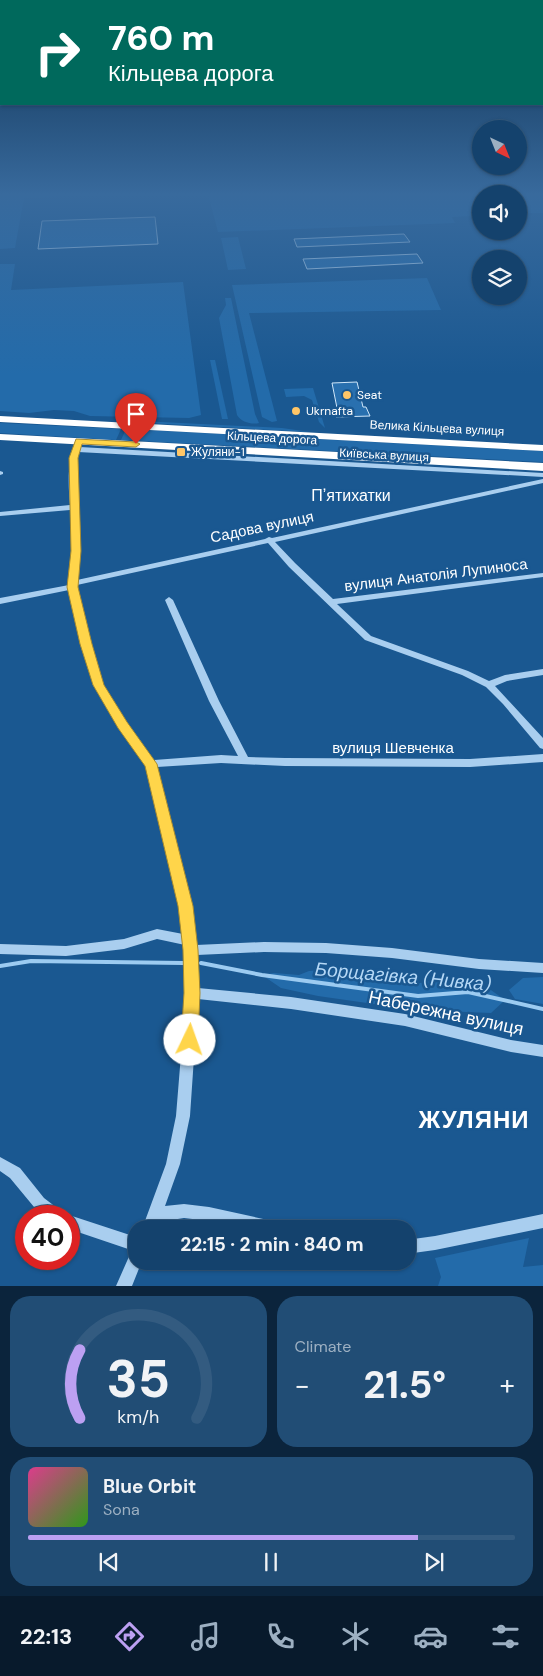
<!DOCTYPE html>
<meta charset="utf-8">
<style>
body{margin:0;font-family:"DM Sans",sans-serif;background:#214d75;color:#f1f3f6;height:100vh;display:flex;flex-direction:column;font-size:19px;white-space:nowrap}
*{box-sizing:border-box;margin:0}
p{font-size:16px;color:#9db0c2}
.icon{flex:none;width:28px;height:28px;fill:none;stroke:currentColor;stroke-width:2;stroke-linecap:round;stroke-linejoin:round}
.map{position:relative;height:1286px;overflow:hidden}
.details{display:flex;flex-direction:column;gap:10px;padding:10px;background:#0b243c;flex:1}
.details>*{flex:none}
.banner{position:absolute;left:0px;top:0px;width:544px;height:105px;box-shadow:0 1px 4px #0004,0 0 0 1px #335b80;background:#00695c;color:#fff;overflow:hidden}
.needle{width:32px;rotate:137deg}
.buttons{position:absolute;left:472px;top:120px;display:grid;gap:10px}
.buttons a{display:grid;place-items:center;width:55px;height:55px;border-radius:50%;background:#14426d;box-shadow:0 1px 4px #0004,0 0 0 1px #335b80;font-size:25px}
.speed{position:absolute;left:15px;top:1205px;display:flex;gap:10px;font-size:25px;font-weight:700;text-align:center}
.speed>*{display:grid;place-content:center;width:65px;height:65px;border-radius:50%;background:#14426d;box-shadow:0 1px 4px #0004,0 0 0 1px #335b80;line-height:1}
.speed .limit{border:8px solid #d22;background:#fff;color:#111}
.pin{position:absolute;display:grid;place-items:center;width:42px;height:42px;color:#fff;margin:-51px -21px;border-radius:50% 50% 50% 0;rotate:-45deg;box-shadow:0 0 5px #0007}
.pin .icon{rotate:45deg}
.me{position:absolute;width:55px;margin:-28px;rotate:3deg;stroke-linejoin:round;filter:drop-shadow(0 0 4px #0008)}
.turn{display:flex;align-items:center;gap:18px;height:105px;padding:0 25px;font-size:22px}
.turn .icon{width:65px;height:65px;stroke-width:2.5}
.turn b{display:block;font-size:35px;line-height:42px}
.big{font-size:38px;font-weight:700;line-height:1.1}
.details .widget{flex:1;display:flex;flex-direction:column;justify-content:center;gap:8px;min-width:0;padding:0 18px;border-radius:20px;background:#214d75}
.details .dial{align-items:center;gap:0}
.dial svg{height:130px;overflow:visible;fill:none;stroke:#335b80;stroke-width:7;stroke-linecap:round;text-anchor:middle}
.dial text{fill:#f1f3f6;stroke:none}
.song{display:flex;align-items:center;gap:15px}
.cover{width:60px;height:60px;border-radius:8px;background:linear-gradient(135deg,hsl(330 70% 55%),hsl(110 70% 35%))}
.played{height:5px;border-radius:2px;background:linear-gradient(90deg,#bca0f2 80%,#335b80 80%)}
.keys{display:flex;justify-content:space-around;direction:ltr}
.heat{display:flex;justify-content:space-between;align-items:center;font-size:28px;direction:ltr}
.details .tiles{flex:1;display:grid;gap:10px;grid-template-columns:1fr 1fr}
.widget:last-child{grid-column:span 2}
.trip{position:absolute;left:128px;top:1220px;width:288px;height:50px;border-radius:20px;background:#14426d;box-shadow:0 1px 4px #0004,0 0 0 1px #335b80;font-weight:700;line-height:50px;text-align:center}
.menu{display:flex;height:80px;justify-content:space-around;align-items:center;background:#081a2c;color:#9db0c2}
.menu .icon{width:35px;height:35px}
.menu .active{color:#bca0f2}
.menu b{font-size:22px;color:#f1f3f6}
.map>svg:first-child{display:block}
</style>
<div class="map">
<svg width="543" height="1286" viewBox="0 0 543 1286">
<rect width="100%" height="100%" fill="#1a5891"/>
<g fill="#236baa">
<path d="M 0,194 L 119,194 L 24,198 L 15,248 L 0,249 Z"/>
<path d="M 208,194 L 481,194 L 481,221 L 475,222 L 470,216 L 452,217 L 455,223 L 218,232 Z"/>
<path d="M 519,194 L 538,194 L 543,200 L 543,213 L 519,213 Z"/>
<path d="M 238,237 L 246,269 L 228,270 L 221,238 Z"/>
<path d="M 0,264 L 15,264 L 11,290 L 183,282 L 201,415 L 189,418 L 90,416 L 74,411 L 54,410 L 29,413 L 0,411 Z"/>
<path d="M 427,278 L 441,310 L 249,313 L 277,421 L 272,422 L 262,417 L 232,285 Z"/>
<path d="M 225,298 L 231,298 L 255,414 L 259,423 C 252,425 241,422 237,415 L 219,318 L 226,305 Z"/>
<path d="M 210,360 L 215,360 L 228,419 L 222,419 Z"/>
<path d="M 313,388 L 325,428 L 319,422 L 312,400 L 304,396 L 286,397 L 284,389 Z"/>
<path d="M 141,421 L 282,428 L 310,432 L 129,422 Z"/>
<path d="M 0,423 L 121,429 L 116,440 L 0,433 Z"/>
<path d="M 126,429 L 543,451 L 543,462 L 121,440 Z"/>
<path d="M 330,969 L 341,975 L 358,979 L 388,978 L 414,984 L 437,980 L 460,983 L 488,988 L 505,1000 L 491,1013 L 416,1010 L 318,996 L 281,988 L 262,975 L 274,973 L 299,975 L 309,971 Z"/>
<path d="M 523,978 L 543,977 L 543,1004 L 515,999 L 509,990 Z"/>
<path d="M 529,1238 L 523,1267 L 543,1265 L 543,1286 L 438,1286 L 441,1277 L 435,1258 Z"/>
</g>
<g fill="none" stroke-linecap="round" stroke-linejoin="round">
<g stroke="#9ccbf1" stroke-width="4">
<path d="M 201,963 L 262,975 L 418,996 L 468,992 L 543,1009"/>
<path d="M 0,966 L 31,961 L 184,963"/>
</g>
</g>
<g fill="#2970af" stroke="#d0e7fa">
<path d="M 155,217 L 158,244 L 38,249 L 42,221 Z"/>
<path d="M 404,234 L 410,242 L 297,247 L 294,239 Z"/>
<path d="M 417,254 L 423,263 L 307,269 L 303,259 Z"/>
<path d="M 357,382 L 363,407 L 366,407 L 370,416 L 336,417 L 334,408 L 337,408 L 332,383 Z"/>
</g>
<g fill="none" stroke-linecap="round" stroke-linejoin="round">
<g fill="#a9ceef" fill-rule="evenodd">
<path d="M 79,439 L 82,441 L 80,447 L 543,473 L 543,477 L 78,452 L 76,480 L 80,553 L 77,580 L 265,539 L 269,537 L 272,538 L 543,479 L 543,483 L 275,542 L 295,563 L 333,599 L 543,573 L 543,577 L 337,604 L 371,636 L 468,671 L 489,681 L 505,675 L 543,669 L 543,675 L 507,681 L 495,686 L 543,738 L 543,749 L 540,748 L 503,704 L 486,687 L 462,675 L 365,640 L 289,567 L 268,543 L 77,585 L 78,595 L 103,685 L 125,723 L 154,760 L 221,755 L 238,756 L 209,701 L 165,600 L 169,597 L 173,600 L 219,701 L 248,757 L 285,758 L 470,759 L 543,754 L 543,762 L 470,767 L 285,766 L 221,763 L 157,767 L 192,906 L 196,945 L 264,942 L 326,943 L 392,948 L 479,959 L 543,963 L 543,973 L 479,969 L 392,958 L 326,953 L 264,952 L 197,955 L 198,988 L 291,997 L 405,1014 L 511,1040 L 543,1045 L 543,1057 L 511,1052 L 405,1026 L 291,1009 L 198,999 L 190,1116 L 180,1164 L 165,1206 L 184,1204 L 209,1207 L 277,1222 L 282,1224 L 284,1229 L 243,1229 L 209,1221 L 184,1218 L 159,1222 L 156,1229 L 142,1229 L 166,1164 L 176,1116 L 186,993 L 185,945 L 157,939 L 124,949 L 66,956 L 0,954 L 0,944 L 66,946 L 124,939 L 157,929 L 183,934 L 180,906 L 146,765 L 119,727 L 93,685 L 69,590 L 0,604 L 0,598 L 69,585 L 72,553 L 70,510 L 0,516 L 0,512 L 70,505 C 68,483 67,459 77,440 Z"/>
<path d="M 0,471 L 3,472 L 3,474 L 0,475 Z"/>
<path d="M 0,1157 L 20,1168 L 44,1198 L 61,1211 L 63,1216 L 43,1216 L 39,1213 L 10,1178 L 0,1171 Z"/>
<path d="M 543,1214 L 543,1228 L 435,1250 L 406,1254 L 406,1240 L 435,1236 Z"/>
<path d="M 69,1215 L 136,1237 L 136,1261 L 142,1261 L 132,1286 L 116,1286 L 131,1252 L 134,1251 L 69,1229 L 69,1216 L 65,1216 Z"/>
</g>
<g fill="#fff" fill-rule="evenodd">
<path d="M 0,416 L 543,445 L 543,451 L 0,422 Z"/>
<path d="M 0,434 L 543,463 L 543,471 L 0,440 Z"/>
</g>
</g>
<linearGradient id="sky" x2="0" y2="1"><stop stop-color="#0e3050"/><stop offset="0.52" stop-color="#386a9d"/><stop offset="1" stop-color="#386a9d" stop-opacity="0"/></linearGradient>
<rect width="543" height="374" fill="url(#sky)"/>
<path fill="#ffd54a" stroke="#a68a30" d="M 76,439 L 136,442 L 140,444 L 136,447 L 82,444 L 78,458 L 81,551 L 78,587 L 92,644 L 104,685 L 127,722 L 157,764 L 193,906 L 198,950 L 200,993 L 198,1040 L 195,1045 L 190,1048 L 184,1045 L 181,1040 L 184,993 L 183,950 L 178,906 L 145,766 L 118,728 L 93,685 L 80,644 L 67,587 L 71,551 L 69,458 Z"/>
<g fill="#ffc667" stroke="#1a5891" stroke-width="2">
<circle cx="347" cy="395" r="5"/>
<circle cx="296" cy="411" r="5"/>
<rect x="176" y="447" width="10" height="10" rx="2.5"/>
</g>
<g text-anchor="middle" stroke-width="5" stroke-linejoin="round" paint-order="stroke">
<g font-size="12" fill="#fff" stroke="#1a5891" text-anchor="start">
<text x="357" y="399">Seat</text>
<text x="306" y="415">Ukrnafta</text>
<text x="191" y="456">Жуляни-1</text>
</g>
<g font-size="12" fill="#fff" stroke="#1a5891">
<text transform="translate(437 428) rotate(3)" y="4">Велика Кільцева вулиця</text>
<text transform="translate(272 438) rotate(3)" y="4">Кільцева дорога</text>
<text transform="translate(384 455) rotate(3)" y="4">Київська вулиця</text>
</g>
<g font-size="15" fill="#fff" stroke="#1a5891">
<text transform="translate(262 527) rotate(-12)" y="5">Садова вулиця</text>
<text transform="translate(436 575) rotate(-7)" y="5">вулиця Анатолія Лупиноса</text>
<text x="393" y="753">вулиця Шевченка</text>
</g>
<g font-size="16" fill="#fff" stroke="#1a5891">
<text x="351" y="501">Пʼятихатки</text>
</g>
<g font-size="18" fill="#fff" stroke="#1a5891">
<text transform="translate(446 1013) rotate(12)" y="6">Набережна вулиця</text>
</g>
<g font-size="19" font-style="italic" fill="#b5d8f6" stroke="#1a5891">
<text transform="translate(403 976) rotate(5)" y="7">Борщагівка (Нивка)</text>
</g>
<g font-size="24" font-weight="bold" letter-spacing="1" fill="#fff" stroke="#1a5891">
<text x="474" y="1128">ЖУЛЯНИ</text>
</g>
</g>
</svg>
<div class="buttons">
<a><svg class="needle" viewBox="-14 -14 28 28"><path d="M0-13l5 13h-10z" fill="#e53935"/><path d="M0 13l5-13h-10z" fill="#9db0c2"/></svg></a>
<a><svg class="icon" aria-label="sound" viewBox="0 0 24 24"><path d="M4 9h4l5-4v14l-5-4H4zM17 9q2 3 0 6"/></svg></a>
<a><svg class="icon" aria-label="layers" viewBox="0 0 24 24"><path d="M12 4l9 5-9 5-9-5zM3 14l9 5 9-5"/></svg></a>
</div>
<div class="speed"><div class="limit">40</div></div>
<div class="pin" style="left:136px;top:444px;background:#d93025"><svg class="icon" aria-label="arrive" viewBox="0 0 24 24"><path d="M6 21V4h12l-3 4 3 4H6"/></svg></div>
<svg class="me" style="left:190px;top:1040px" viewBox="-20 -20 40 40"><circle r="19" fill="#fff"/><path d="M0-13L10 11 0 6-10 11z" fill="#ffd54a"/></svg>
<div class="trip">22:15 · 2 min · 840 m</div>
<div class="banner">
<div class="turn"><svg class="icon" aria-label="right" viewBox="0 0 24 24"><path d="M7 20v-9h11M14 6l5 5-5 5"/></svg><div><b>760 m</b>Кільцева дорога</div></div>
</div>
</div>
<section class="details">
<div class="tiles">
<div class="widget dial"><svg viewBox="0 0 100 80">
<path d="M14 69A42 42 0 1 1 86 69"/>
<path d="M14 69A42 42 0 0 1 14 27" stroke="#bca0f2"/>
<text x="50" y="56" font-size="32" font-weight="700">35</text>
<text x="50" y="72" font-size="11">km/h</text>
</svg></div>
<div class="widget"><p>Climate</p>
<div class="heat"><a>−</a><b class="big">21.5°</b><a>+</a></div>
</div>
<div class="widget">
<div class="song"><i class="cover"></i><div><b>Blue Orbit</b><p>Sona</p></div></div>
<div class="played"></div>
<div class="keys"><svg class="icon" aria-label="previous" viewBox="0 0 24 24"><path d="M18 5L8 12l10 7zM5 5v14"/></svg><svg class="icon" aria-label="pause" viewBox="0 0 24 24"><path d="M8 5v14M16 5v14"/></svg><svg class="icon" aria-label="next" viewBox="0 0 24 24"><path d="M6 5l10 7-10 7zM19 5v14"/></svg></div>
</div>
</div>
</section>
<nav class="menu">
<b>22:13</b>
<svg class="icon active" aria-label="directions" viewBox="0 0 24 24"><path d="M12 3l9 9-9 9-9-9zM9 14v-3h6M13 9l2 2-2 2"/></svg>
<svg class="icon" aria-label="music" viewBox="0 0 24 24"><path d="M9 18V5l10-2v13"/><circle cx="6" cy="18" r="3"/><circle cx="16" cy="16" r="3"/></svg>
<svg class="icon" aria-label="phone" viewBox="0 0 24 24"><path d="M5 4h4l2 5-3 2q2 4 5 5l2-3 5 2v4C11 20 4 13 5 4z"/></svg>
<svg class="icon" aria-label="climate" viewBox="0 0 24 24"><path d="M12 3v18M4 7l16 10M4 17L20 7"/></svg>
<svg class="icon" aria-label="car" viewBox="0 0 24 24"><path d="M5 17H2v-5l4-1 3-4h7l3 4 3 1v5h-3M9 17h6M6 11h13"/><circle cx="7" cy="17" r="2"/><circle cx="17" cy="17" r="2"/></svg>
<svg class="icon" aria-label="filters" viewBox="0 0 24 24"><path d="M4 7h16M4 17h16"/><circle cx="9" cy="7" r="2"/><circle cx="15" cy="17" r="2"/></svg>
</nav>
